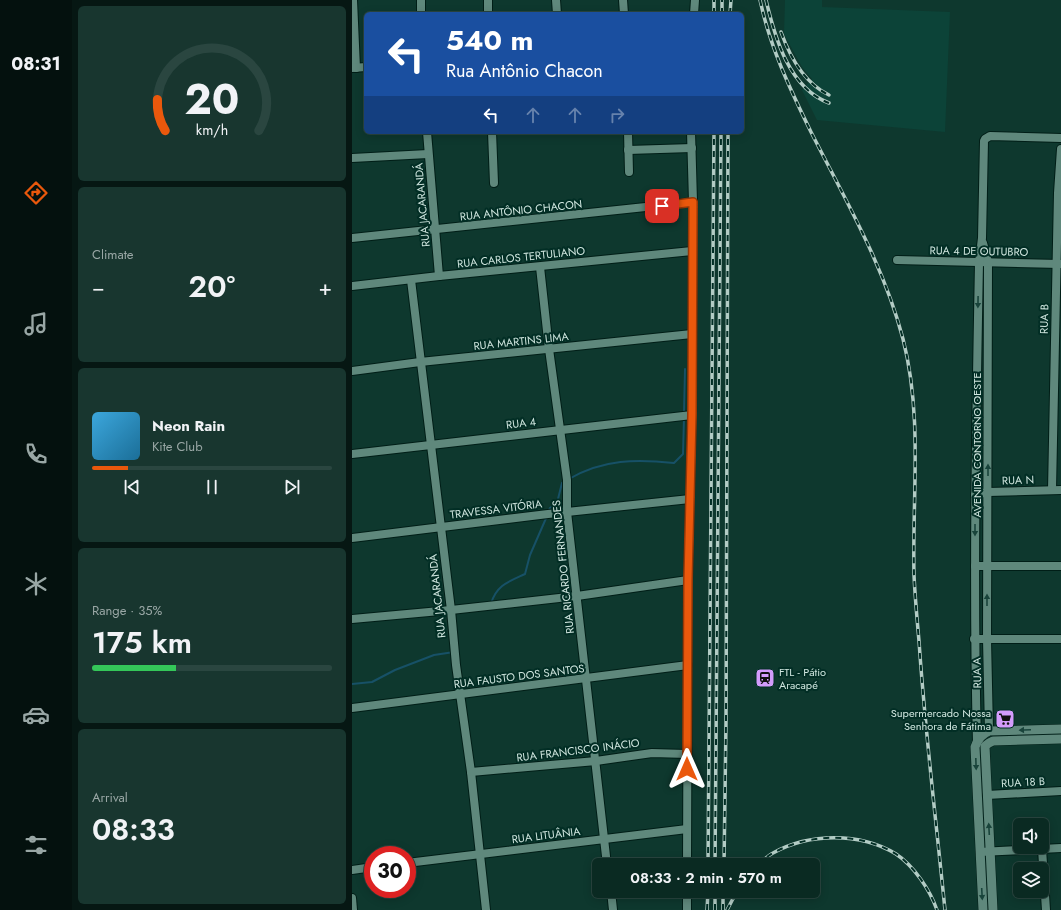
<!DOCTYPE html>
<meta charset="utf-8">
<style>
body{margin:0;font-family:Jost,sans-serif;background:#18362f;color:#f1f3f6;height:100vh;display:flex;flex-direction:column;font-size:15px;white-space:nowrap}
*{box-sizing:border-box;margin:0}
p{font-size:13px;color:#99a7a5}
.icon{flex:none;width:22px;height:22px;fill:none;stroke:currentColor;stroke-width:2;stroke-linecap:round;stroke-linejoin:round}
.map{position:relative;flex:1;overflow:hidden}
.panel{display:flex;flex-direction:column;gap:6px;padding:6px;background:#061713;width:280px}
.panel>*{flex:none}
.top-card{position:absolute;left:12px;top:12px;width:380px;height:122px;border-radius:6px;box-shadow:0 2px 10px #0003,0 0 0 1px #2a4640;background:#1a4fa0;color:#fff;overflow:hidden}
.controls{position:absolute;left:661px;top:818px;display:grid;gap:8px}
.controls a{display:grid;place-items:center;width:36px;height:36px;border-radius:6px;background:#0a2a22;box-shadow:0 2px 10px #0003,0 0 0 1px #2a4640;font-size:20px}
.speed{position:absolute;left:12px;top:846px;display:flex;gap:8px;font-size:20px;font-weight:700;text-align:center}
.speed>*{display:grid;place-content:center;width:52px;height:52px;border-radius:50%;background:#0a2a22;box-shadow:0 2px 10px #0003,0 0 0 1px #2a4640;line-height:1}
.speed .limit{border:6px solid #d22;background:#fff;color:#111}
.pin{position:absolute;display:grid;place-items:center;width:34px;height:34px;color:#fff;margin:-17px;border-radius:8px;box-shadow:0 2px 6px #0006}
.me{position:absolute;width:44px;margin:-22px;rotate:0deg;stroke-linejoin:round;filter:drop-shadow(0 0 3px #0008)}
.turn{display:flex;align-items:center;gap:14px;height:84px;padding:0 16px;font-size:18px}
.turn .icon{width:52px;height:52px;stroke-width:2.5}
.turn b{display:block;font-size:28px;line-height:34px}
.lanes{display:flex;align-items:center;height:38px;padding:0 16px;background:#0003;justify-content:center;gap:20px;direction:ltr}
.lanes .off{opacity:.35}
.big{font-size:30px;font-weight:600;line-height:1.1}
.panel .widget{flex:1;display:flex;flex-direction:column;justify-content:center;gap:6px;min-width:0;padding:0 14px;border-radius:6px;background:#18362f}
.panel .dial{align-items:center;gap:0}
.dial svg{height:104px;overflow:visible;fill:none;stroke:#2a4640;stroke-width:7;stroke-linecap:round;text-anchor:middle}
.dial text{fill:#f1f3f6;stroke:none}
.song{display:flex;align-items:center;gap:12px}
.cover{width:48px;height:48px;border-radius:6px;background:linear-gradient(135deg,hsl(200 70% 55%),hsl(200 70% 35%))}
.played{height:4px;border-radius:2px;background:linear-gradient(90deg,#ea580c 15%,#2a4640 15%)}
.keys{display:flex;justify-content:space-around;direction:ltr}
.heat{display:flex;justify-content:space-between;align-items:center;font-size:22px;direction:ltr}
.charge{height:6px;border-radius:3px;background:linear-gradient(90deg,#34c759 35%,#2a4640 0)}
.trip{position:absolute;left:240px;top:858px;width:228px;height:40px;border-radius:6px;background:#0a2a22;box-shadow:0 2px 10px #0003,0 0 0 1px #2a4640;font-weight:600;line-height:40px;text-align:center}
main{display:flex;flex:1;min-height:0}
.menu{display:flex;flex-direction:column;width:72px;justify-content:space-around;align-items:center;background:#04110e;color:#99a7a5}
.menu .icon{width:28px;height:28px}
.menu .selected{color:#ea580c}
.menu b{font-size:18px;color:#f1f3f6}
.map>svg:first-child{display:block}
</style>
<main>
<nav class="menu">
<b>08:31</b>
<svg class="icon selected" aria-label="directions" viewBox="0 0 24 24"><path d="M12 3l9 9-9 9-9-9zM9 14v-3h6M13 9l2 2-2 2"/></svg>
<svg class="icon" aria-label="music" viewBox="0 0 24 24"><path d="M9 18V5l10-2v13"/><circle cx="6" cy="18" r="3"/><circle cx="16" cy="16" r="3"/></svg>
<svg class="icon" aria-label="phone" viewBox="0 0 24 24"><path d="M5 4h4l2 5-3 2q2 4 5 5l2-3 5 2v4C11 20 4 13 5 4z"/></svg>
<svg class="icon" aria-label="climate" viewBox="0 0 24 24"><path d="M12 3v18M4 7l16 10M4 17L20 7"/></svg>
<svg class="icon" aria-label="car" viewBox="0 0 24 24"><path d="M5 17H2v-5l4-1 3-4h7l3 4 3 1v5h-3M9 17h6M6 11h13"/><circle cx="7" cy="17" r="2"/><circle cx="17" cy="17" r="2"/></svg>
<svg class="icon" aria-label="filters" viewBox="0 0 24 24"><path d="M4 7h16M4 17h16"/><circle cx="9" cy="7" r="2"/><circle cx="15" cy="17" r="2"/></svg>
</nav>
<section class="panel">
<div class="widget dial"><svg viewBox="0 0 100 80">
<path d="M14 69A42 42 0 1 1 86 69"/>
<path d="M14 69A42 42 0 0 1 8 45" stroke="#ea580c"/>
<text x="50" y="56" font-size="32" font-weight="700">20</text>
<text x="50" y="72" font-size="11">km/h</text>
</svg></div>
<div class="widget"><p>Climate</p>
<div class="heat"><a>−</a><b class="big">20°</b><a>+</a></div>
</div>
<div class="widget">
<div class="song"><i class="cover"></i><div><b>Neon Rain</b><p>Kite Club</p></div></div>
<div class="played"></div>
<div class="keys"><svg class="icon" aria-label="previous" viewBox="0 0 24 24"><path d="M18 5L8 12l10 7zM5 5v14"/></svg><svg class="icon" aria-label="pause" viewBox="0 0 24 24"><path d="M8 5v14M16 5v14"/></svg><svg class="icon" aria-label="next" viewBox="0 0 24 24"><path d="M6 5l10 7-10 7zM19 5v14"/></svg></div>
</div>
<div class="widget"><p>Range · 35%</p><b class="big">175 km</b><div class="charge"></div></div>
<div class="widget"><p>Arrival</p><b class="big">08:33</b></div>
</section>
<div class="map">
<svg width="709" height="910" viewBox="0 0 709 910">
<rect width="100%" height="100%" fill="#0e382e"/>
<path fill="#0c4338" d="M 433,0 L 470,0 L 470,7 L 598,12 L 593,132 L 465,120 L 450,90 L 460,79 L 450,67 L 432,34 Z"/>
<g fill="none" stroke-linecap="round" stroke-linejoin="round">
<g stroke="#175167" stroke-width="2">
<path d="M 332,413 L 333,369"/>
<path d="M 217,479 C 251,459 285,459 322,463 L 331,454 L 332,418"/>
<path d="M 196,512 L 198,508 L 205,503 L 210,483 L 212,482"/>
<path d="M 139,604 C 144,585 158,581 173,574 L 178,555 L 195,516"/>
<path d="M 0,684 L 20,682 L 43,670 L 82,655 L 102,652"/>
</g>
<defs>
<g id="minor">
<path d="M 1,0 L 4,68"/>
<path d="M 69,0 L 69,14"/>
<path d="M 136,0 L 136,14"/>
<path d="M 204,0 L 205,14"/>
<path d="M 271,0 L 272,14"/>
<path d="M 342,14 L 343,0"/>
<path d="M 0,68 L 14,67"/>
<path d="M 75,132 L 87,276"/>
<path d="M 140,132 L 142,183"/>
<path d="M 276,132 L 277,172"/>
<path d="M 276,150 L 340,148"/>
<path d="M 0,158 L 76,154"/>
<path d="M 0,238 L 341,202"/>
<path d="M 631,243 L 636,262 L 635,639 L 637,731"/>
<path d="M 545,260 L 708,264"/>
<path d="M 188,267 L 197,349 L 215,480 L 215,512 L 255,865"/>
<path d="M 59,280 L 99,610 L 104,665 L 119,772 L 134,910"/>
<path d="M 0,286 L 87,276 L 340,251"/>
<path d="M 0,371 L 68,362 L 340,334"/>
<path d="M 0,454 L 340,415"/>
<path d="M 700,490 L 706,193 L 709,149"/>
<path d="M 623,495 L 636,492 L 709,490"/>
<path d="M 0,538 L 196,514 L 338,499"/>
<path d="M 623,566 L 709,566"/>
<path d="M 0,619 L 99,610 L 225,596 L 336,580"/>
<path d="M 622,639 L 709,639"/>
<path d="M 0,708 L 336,665"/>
<path d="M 625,743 C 621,583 624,423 627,263 L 630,238 L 632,141 L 633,139 L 638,136 L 709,138"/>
<path d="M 119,772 L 244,761 L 300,753 L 335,754"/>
<path d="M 635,795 L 709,791"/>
<path d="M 690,849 L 694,910"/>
<path d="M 628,852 L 709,848"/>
<path d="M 55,863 L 335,829"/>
<path d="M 335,865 L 336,580 L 340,415 L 341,202 L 339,132"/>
<path d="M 0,870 L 21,867"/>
<path d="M 259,891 L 261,910"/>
<path d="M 335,891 L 335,910"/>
<path d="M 0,898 L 1,910"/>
</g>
<g id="tertiary">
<path d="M 631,910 L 623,747 C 625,740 630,734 637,731 L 709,729"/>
<path d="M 641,910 L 633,746 L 637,743 L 641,741 L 709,739"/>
</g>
</defs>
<use href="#minor" stroke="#001e17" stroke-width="10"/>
<use href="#tertiary" stroke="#001e17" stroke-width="10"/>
<use href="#minor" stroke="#5f887c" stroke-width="8"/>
<use href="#tertiary" stroke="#5f887c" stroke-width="9"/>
<defs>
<g id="rail">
<path d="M 408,0 C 418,47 438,89 459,132 C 493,199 532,266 551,339 C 571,417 560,496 562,575 C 563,597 565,619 567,641 C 573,731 584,820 593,910"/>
<path d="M 414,0 C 423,38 437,88 477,103"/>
<path d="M 362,14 L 362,0"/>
<path d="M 370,14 L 370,0"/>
<path d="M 378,14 L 379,0"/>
<path d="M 429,32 C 438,57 452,83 477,95"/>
<path d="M 356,865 L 362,132"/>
<path d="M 363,865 L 369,132"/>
<path d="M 372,865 L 374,723 L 376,132"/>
<path d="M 406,865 C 411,861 415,856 421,853 C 457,833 508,832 544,854 C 562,866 578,890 585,910"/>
<path d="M 355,910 L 356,891"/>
<path d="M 363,910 L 363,891"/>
<path d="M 371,910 L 371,891"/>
<path d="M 375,910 L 385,891"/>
</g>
</defs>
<use href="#rail" stroke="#b3ccc5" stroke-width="3.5"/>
<use href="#rail" stroke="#022e25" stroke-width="2" stroke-dasharray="6" stroke-linecap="butt"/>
</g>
<defs><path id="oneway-solid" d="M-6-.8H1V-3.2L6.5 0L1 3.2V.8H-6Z"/></defs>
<g fill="#19443b">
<use href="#oneway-solid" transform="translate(626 302) rotate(91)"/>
<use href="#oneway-solid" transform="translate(636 470) rotate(-90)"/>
<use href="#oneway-solid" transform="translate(623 530) rotate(90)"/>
<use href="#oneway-solid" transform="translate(635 600) rotate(-90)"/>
<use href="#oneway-solid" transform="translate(673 730) rotate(178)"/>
<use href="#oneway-solid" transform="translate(624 764) rotate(88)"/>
<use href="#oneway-solid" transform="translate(637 829) rotate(-93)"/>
<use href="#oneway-solid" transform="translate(630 894) rotate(87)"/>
</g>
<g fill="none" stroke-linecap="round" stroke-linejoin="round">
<defs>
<path id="route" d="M 310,206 L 341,202 L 340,415 L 336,580 L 335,769"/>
</defs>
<use href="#route" stroke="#983908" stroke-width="10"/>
<use href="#route" stroke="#ea580c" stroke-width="7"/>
</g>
<defs>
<symbol id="station-square" viewBox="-11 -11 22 22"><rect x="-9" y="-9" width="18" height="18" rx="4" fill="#d39cfc" stroke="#022e25"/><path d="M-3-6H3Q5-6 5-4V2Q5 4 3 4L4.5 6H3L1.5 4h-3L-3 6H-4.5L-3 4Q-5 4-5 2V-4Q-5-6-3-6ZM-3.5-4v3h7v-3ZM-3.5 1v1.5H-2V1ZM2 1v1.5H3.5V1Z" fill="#111"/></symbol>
<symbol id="supermarket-square" viewBox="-11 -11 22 22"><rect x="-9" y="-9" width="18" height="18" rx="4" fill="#d39cfc" stroke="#022e25"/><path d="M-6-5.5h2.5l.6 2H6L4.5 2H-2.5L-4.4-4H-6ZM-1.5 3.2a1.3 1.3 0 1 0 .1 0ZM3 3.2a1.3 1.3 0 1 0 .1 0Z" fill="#111"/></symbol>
</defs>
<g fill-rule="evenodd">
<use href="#station-square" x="402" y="667" width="22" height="22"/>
<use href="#supermarket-square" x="642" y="708" width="22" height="22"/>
</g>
<g text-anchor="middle" stroke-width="4" stroke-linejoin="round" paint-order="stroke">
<g font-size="11" fill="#d0e6df" stroke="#022e25">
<text transform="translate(70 205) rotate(-95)" y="4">RUA JACARANDÁ</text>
<text transform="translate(169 210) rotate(-6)" y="4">RUA ANTÔNIO CHACON</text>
<text transform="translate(627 251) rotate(1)" y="4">RUA 4 DE OUTUBRO</text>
<text transform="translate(169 257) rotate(-6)" y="4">RUA CARLOS TERTULIANO</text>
<text transform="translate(692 319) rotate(-89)" y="4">RUA B</text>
<text transform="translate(169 341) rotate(-6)" y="4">RUA MARTINS LIMA</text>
<text transform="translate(169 423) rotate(-7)" y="4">RUA 4</text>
<text transform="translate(625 445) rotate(-90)" y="4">AVENIDA CONTORNO OESTE</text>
<text transform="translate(666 480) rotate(-2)" y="4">RUA N</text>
<text transform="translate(144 509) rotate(-7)" y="4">TRAVESSA VITÓRIA</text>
<text transform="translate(211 567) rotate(-96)" y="4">RUA RICARDO FERNANDES</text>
<text transform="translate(85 596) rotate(-96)" y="4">RUA JACARANDÁ</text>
<text transform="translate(625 673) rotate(-91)" y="4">RUA A</text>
<text transform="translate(167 676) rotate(-7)" y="4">RUA FAUSTO DOS SANTOS</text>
<text transform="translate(226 750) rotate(-7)" y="4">RUA FRANCISCO INÁCIO</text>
<text transform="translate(671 782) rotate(-3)" y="4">RUA 18 B</text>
<text transform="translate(194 835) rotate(-7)" y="4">RUA LITUÂNIA</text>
</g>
<g font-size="11" fill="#d0e6df" stroke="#022e25" text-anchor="start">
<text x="427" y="676">FTL - Pátio<tspan x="427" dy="13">Aracapé</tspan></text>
<text x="639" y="717" text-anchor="end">Supermercado Nossa<tspan x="639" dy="13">Senhora de Fátima</tspan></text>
</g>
</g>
</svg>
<div class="controls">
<a><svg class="icon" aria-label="sound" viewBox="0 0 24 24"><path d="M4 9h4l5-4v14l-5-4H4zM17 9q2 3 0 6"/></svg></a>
<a><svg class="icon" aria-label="layers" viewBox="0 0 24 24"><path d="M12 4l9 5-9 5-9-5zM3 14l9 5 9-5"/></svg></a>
</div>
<div class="speed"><div class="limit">30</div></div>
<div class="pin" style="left:310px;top:206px;background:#d93025"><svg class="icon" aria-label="arrive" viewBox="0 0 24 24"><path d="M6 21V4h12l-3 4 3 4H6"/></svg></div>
<svg class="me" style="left:335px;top:769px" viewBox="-20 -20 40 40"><path d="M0-17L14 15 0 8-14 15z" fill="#ea580c" stroke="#fff" stroke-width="4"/></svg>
<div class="trip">08:33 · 2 min · 570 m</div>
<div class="top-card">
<div class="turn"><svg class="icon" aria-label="left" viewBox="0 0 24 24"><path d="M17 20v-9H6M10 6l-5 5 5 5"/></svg><div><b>540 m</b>Rua Antônio Chacon</div></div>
<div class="lanes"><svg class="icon" aria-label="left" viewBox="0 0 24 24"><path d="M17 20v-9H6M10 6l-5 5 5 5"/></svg><svg class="icon off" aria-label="ahead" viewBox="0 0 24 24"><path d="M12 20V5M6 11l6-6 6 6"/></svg><svg class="icon off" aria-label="ahead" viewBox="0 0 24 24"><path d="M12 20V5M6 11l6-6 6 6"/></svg><svg class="icon off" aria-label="right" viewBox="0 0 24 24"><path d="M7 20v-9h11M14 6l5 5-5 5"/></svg></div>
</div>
</div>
</main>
